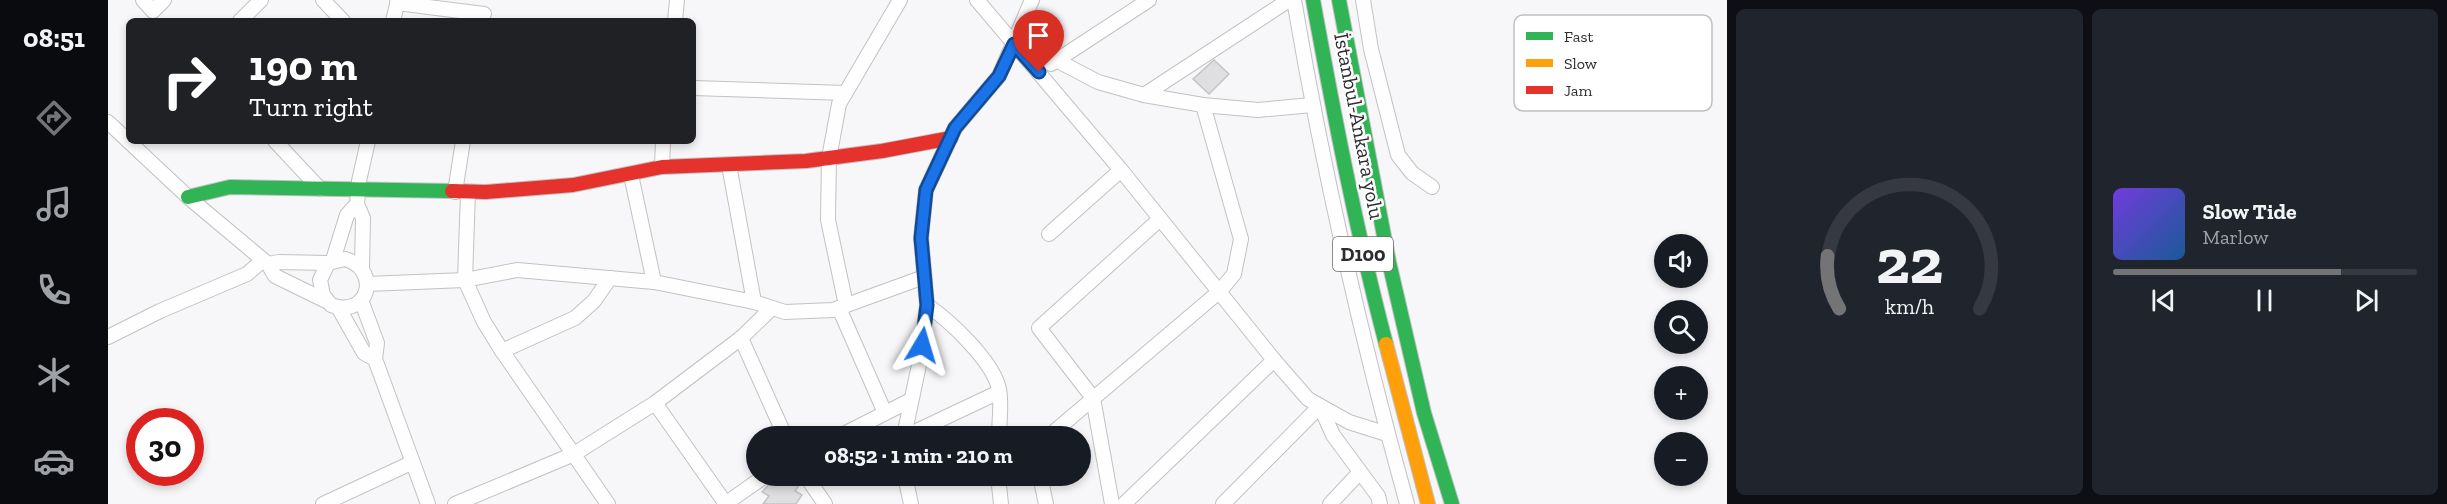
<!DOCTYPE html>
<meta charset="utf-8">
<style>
body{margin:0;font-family:"Zilla Slab",serif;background:#20242c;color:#f1f3f6;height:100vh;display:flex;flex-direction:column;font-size:22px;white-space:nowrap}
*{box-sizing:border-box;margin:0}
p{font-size:20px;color:#9ea1a6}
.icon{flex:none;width:33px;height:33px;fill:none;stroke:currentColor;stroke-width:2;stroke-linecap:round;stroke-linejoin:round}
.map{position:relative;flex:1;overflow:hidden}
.sheet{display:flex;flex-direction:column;gap:9px;padding:9px;background:#0d0f14;width:720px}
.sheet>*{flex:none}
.guide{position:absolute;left:18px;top:18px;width:570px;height:126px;border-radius:9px;box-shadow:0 3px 9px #0003;background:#202124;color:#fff;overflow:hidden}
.fabs{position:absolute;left:1546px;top:234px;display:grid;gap:12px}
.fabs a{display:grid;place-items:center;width:54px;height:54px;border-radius:50%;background:#171b24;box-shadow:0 3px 9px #0003;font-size:30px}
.speed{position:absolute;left:18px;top:408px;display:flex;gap:12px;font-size:30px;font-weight:700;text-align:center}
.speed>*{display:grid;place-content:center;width:78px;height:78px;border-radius:50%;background:#171b24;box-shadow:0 3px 9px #0003;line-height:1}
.speed .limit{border:9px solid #d22;background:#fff;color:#111}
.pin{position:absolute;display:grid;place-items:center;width:51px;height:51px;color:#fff;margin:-62px -26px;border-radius:50% 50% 50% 0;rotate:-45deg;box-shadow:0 0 6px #0007}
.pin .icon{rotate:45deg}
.me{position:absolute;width:66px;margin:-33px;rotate:7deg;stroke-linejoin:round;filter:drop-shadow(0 0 4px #0008)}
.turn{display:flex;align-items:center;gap:21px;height:126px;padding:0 24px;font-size:27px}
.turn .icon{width:78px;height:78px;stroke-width:2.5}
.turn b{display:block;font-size:42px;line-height:51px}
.sheet .tile{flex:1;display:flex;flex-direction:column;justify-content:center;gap:9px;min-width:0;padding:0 21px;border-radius:9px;background:#20242c}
.sheet .dial{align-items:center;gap:0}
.dial svg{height:156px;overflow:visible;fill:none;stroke:#363941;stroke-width:7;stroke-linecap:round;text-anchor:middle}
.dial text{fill:#f1f3f6;stroke:none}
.song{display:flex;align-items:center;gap:18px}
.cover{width:72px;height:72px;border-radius:9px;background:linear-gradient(135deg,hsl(260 70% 55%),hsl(210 70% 35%))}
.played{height:6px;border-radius:3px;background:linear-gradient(90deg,#747476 75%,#363941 75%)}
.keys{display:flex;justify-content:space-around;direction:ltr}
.sheet .tiles{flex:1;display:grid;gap:9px;grid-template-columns:repeat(2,1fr)}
.trip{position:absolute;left:638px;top:426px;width:345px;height:60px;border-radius:30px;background:#171b24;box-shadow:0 3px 9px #0003;font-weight:700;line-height:60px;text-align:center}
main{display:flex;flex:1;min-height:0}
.menu{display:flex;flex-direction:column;width:108px;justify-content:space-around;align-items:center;background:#090b0e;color:#9ea1a6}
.menu .icon{width:42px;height:42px}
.menu .active{color:#747476}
.menu b{font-size:27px;color:#f1f3f6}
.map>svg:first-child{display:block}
</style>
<main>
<nav class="menu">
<b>08:51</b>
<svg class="icon active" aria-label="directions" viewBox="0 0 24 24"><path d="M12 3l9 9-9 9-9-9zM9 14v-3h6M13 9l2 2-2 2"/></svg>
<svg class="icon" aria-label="music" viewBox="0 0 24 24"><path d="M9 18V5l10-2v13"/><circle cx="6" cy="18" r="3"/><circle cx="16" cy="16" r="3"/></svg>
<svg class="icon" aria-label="phone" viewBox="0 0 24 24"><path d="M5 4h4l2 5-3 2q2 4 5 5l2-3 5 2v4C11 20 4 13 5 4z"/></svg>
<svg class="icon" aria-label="climate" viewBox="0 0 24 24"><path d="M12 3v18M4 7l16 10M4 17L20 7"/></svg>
<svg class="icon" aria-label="car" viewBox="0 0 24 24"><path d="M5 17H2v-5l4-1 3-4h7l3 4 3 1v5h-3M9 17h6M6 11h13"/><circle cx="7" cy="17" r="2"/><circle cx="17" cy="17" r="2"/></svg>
</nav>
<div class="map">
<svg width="1619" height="504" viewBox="0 0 1619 504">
<rect width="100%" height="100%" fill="#f7f7fa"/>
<g fill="#dfdee0" stroke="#c4c3c5" stroke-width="1.5">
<path d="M 1106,60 L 1121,74 L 1101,94 L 1085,79 Z"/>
<path d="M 666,476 L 685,476 L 690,479 L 692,484 L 687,491 L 694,495 L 688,504 L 655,504 L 661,496 L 654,492 L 665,480 Z"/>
</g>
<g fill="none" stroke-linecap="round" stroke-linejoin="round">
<defs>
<g id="street">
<path d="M 35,0 L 45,11 L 56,0"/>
<path d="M 215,0 L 235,21"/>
<path d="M 869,0 L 1013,170 L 1166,360 L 1200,399 L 1241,422 L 1279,434"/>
<path d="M 1186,0 C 1215,170 1253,338 1299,504"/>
<path d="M 1255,0 L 1263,49 L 1290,155 L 1304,173 L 1324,187"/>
<path d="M 289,3 L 376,14"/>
<path d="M 132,21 L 153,0"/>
<path d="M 285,21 L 290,0"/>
<path d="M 567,21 L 569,0"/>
<path d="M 948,60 L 990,82 L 1036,95 L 1095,105 L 1150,110 L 1204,105"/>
<path d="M 943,64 L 1041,0"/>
<path d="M 585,88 L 737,93"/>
<path d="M 1036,95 L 1181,0"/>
<path d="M 0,122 L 80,197 L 160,264 L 167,276 L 218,301"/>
<path d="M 167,141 L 212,189"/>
<path d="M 621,165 L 646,302"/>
<path d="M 554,167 L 555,141"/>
<path d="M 523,175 L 546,282"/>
<path d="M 347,192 L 355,141"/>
<path d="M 360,192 L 357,280 L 376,322 L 394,351 L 500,504"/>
<path d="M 941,234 L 1013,170"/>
<path d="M 225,260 L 239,215 L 249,204"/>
<path d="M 160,264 L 171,262 L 220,263"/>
<path d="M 254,267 L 255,218 L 249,204 L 251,181 L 260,141"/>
<path d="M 259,284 L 357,280 L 409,270 L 546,282 L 646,302 L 677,312 L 725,310 L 816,277"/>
<path d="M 253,300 L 269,343 L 267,359 L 320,504"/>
<path d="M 738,305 L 720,220 L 721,158 L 731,104 L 792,0"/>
<path d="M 819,305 C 842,321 885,361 891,389 C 894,404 891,422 891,436"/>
<path d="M 230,307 C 264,312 270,268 237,259 L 220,263 L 212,280 L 215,295 L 223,305 L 230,307 L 256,353 L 267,359"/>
<path d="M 731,308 L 777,413"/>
<path d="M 0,337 L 52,311 L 139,274 L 154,261"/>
<path d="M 633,338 L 677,436"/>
<path d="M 394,351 L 467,318 L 486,301 L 502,278"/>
<path d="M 547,403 L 618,504"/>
<path d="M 732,436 L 803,400"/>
<path d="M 796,436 L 811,365 L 819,305 L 813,238 L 818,190 L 847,128 L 891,76 L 924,0"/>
<path d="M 798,436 L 891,392"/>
<path d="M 941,436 L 1112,291 L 1126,274 L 1133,239 L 1095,105"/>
<path d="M 698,476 L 717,504"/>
<path d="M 797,476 L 803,504"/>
<path d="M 890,476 L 893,504"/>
<path d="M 932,476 L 938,504"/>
<path d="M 215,504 L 303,463"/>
<path d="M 347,504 L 466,454 L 547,403 L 633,338 L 664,308"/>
<path d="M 617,504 L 657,476"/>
<path d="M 1004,504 L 985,398 L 931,328 L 1052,219"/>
<path d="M 1016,504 L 1166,360"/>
<path d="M 1115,504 L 1212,406 L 1225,435 L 1270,496 L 1272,504"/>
<path d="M 1222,504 L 1252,472"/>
</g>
<g id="fast">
<path d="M 1205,0 C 1226,115 1248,230 1278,344"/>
<path d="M 1231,0 L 1281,262 L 1316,413 L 1344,504"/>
<path d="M 80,197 L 122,187 L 344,191"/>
</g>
<path id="slow" d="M 1278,344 L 1320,504"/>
<path id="jam" d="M 344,191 L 378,192 L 465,185 L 554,167 L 698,161 L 774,151 L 843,138"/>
</defs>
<use href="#street" stroke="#c2c2c4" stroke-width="16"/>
<use href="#fast" stroke="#c2c2c4" stroke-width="16"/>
<use href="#slow" stroke="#c2c2c4" stroke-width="16"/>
<use href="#jam" stroke="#c2c2c4" stroke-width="16"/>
<use href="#street" stroke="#fefefe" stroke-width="14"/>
<use href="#fast" stroke="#30b455" stroke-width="14"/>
<use href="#slow" stroke="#ff9f0a" stroke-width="14"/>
<use href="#jam" stroke="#e5322d" stroke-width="14"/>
</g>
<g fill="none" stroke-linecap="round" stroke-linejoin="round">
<defs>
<path id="route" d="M 814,345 L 819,305 L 813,238 L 818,190 L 847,128 L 891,76 L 906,44 L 931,72"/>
</defs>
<use href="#route" stroke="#114b97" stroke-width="15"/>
<use href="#route" stroke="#1a73e8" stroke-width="10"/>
</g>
<g text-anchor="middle" stroke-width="5" stroke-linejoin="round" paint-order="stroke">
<rect fill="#fff" stroke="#6c6c6d" stroke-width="1.5" x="1225" y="237" width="60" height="34" rx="4.5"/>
<g font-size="20" font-weight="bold" fill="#2d2d2f">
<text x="1255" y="261">D100</text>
</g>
<g font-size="21" fill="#2d2d2f" stroke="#fff">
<text transform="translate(1251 126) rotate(79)" y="7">İstanbul-Ankara yolu</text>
</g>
</g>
<rect x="1406" y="15" width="198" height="96" rx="9" fill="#fff" stroke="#c0c0c1" stroke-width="1.5"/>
<rect x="1418" y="32" width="27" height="8" fill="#30b455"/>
<rect x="1418" y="59" width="27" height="8" fill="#ff9f0a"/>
<rect x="1418" y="86" width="27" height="8" fill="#e5322d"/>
<g font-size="16" fill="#2d2d2f">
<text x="1456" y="42">Fast</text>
<text x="1456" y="69">Slow</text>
<text x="1456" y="96">Jam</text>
</g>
</svg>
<div class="fabs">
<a><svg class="icon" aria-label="sound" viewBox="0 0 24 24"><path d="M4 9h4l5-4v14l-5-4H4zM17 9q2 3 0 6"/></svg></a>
<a><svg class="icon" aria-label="search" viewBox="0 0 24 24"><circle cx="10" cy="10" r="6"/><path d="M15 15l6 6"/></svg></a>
<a>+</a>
<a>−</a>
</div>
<div class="speed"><div class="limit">30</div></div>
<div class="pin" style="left:931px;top:72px;background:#d93025"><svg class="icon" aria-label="arrive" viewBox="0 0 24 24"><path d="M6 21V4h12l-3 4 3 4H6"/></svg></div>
<svg class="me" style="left:814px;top:345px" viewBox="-20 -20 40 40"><path d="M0-17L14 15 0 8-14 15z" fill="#1a73e8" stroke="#fff" stroke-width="4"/></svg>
<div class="trip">08:52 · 1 min · 210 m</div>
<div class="guide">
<div class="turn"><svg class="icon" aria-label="right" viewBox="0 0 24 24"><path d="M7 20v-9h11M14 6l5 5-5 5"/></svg><div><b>190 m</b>Turn right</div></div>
</div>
</div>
<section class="sheet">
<div class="tiles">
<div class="tile dial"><svg viewBox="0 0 100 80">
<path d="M14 69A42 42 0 1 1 86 69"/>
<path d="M14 69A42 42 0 0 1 8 42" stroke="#747476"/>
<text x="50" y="56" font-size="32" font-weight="700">22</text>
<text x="50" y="72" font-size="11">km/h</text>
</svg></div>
<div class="tile">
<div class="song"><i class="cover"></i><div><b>Slow Tide</b><p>Marlow</p></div></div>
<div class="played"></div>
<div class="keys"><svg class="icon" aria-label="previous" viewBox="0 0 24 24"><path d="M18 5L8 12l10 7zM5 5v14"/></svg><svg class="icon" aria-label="pause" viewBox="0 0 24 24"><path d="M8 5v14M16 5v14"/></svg><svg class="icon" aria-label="next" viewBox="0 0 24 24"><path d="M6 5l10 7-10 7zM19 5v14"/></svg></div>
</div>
</div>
</section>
</main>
